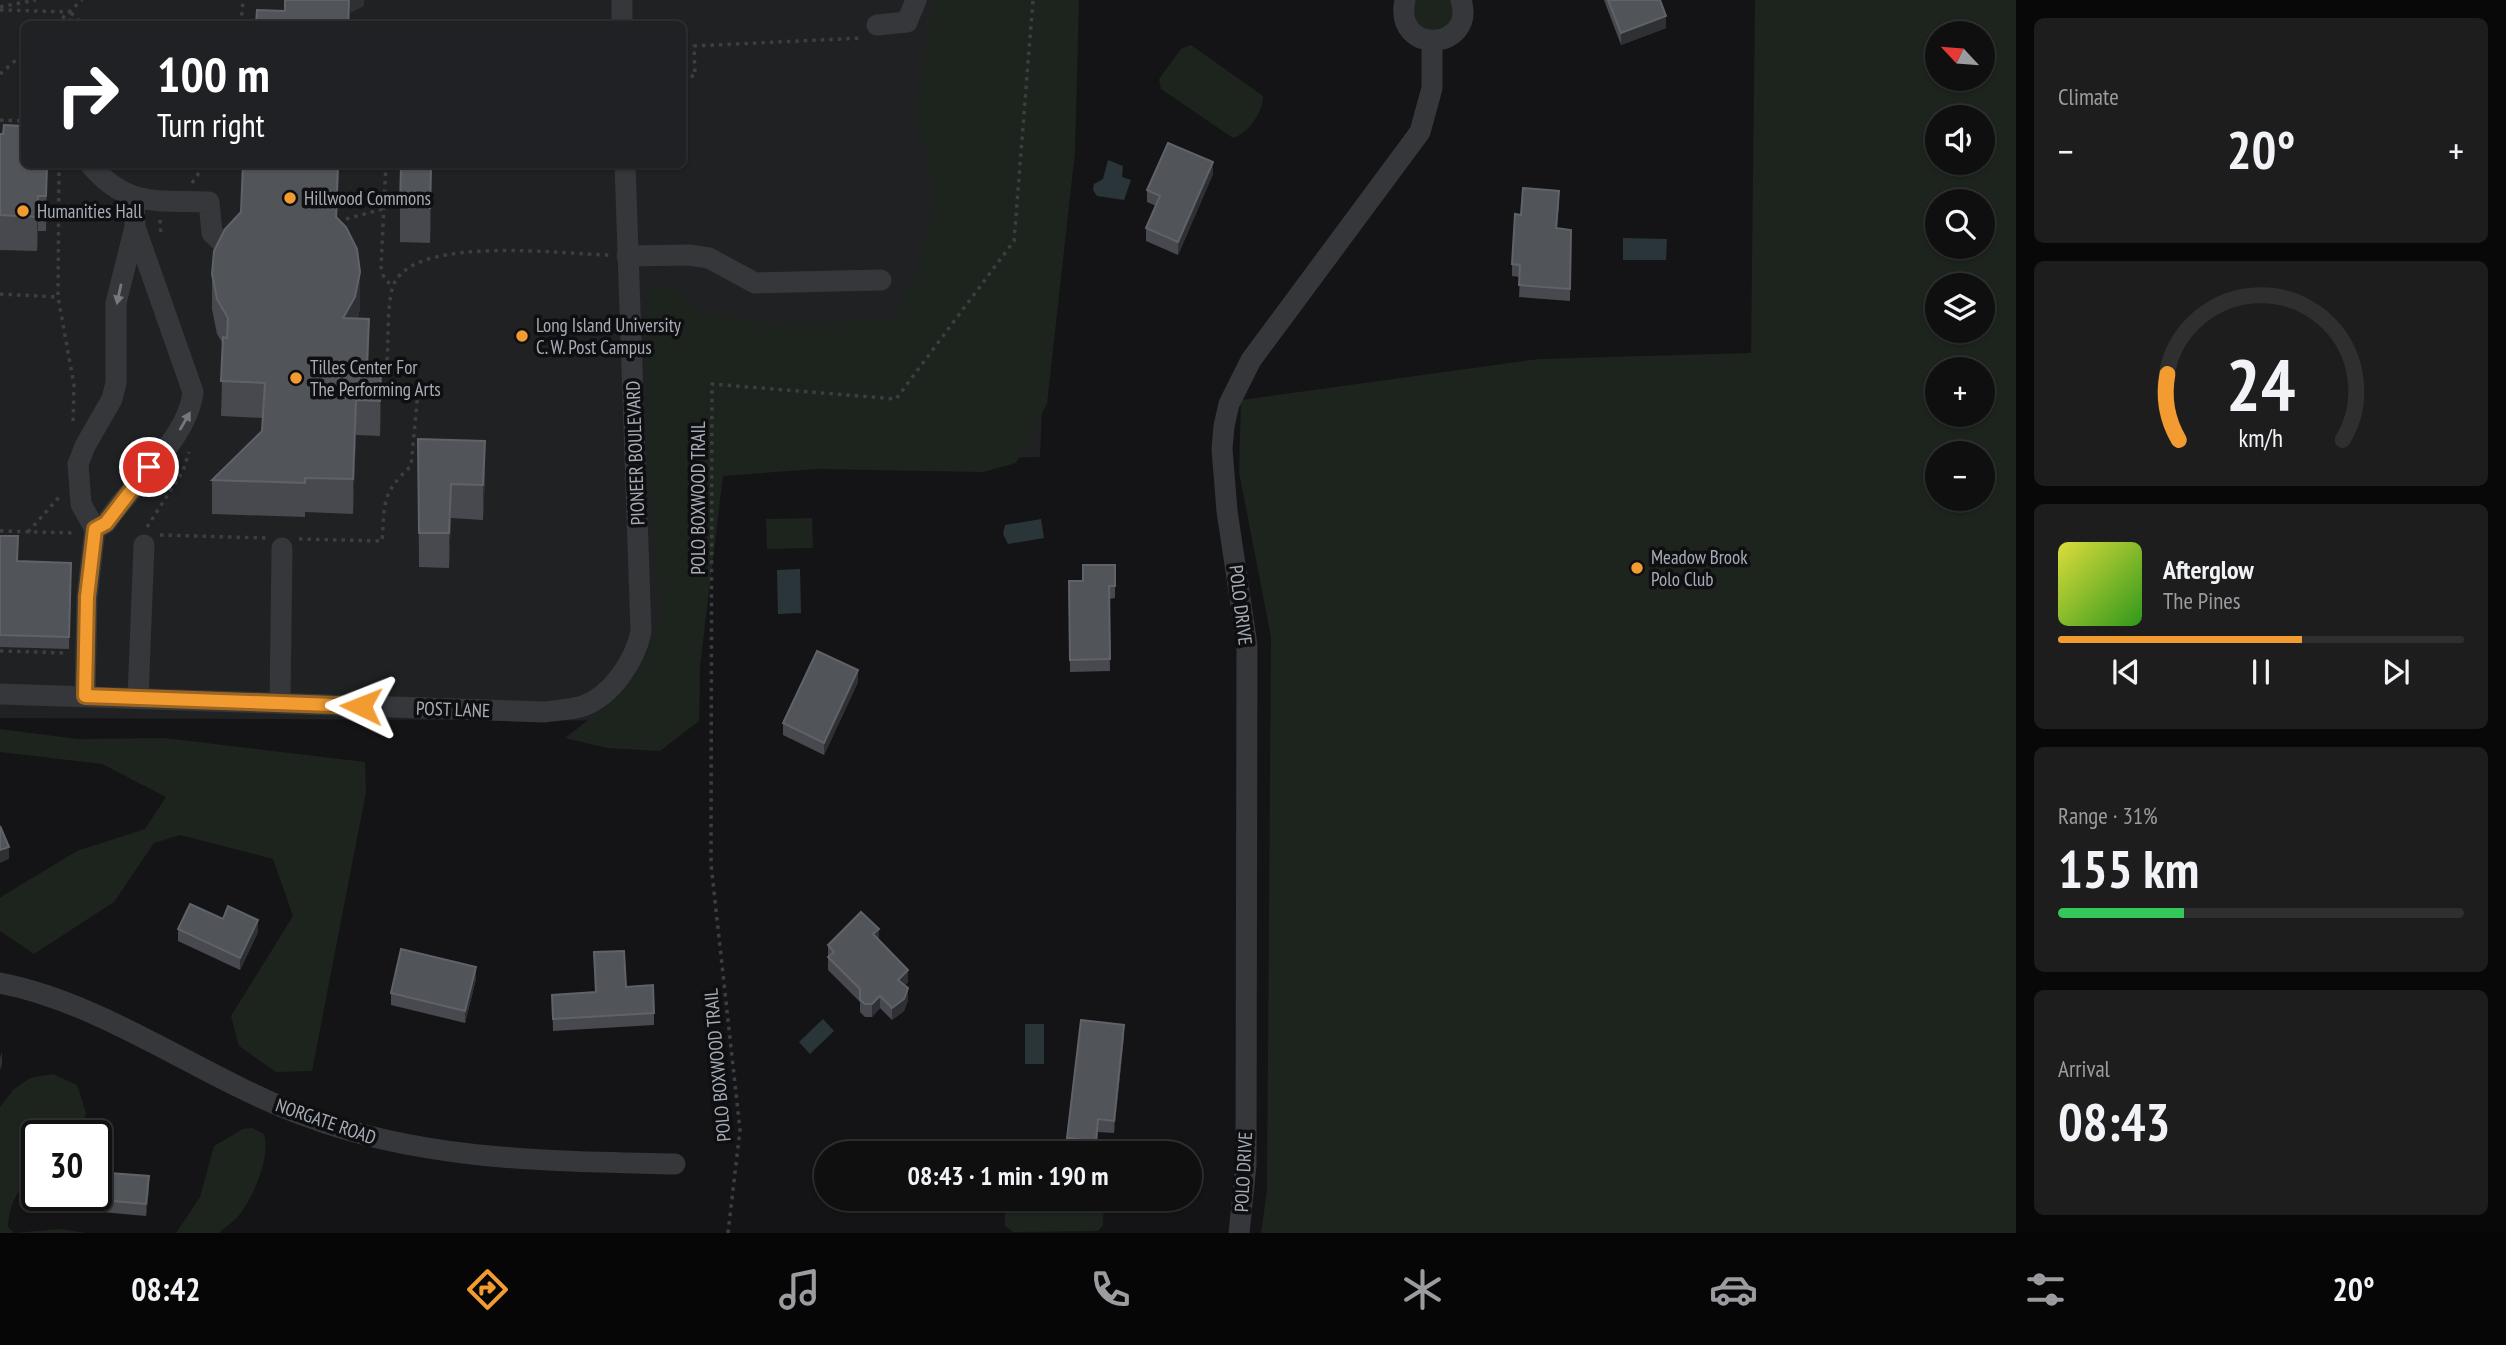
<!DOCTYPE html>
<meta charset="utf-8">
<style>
body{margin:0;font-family:"PT Sans Narrow",sans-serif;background:#1d1d1e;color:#f1f3f6;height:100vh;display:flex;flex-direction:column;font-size:26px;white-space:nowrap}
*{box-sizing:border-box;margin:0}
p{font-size:23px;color:#9b9c9f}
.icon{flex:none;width:38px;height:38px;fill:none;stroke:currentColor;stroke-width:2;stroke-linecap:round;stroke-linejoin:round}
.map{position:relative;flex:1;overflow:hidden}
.drawer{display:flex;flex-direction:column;gap:18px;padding:18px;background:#080809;width:490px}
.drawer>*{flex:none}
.top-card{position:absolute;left:21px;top:21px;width:665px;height:147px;border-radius:10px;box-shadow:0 2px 5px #0004,0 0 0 2px #2f2f30;background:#202124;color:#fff;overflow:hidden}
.needle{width:46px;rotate:296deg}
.buttons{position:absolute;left:1925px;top:21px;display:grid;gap:14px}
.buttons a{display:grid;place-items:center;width:70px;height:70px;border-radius:50%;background:#0f0f10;box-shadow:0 2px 5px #0004,0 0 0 2px #2f2f30;font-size:35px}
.speed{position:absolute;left:21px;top:1120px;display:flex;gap:14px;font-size:35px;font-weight:700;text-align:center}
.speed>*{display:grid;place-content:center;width:91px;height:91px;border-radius:50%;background:#0f0f10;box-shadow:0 2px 5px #0004,0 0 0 2px #2f2f30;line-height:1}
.speed .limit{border:4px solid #111;border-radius:10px;background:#fff;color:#111}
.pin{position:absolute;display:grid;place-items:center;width:60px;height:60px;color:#fff;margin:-30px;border:4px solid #fff;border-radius:50%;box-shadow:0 2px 7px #0007}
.me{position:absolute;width:77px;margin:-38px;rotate:272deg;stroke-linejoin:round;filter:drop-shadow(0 0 5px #0008)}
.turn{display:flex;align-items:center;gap:24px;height:147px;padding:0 21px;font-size:32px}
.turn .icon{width:91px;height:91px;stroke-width:2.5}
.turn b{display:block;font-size:49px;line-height:60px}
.big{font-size:52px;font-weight:700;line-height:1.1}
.drawer .widget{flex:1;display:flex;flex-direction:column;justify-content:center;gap:10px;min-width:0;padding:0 24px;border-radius:10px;background:#1d1d1e}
.drawer .dial{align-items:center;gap:0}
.dial svg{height:182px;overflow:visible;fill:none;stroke:#2f2f30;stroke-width:7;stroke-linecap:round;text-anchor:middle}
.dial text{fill:#f1f3f6;stroke:none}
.song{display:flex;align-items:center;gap:21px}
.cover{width:84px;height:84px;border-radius:10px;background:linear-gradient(135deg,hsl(60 70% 55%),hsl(110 70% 35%))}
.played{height:7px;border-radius:4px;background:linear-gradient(90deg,#f29b30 60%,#2f2f30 60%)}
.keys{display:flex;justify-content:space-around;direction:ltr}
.heat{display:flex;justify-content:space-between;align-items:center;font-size:38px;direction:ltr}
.charge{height:10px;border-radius:5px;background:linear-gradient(90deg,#34c759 31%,#2f2f30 0)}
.trip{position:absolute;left:814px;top:1141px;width:388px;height:70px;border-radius:35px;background:#0f0f10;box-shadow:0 2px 5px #0004,0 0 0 2px #2f2f30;font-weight:700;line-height:70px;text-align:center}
.tab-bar{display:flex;height:112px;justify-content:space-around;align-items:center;background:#060606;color:#9b9c9f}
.tab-bar .icon{width:49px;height:49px}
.tab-bar .selected{color:#f29b30}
.tab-bar b{font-size:32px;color:#f1f3f6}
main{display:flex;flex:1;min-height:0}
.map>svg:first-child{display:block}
</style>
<main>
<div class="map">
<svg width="2016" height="1233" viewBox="0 0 2016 1233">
<rect width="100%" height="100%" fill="#141416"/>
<path fill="#202123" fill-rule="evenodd" d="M 0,0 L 1066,0 L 1050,214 L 1040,457 L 703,465 L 699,721 L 0,718 ZM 24,24 L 682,24 L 682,164 L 24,164 Z"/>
<g fill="#1c241d" fill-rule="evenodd">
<path d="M 933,0 L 1079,0 L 1075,152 L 1047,404 L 1016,463 L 983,472 L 817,469 L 723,476 L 700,666 L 699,721 L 660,751 L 607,748 L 565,738 L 629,688 L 661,623 L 648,454 L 648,292 L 675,283 L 699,313 L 774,324 L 894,320 L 919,270 L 935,194 L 917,110 Z"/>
<path d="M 1410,0 L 1457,0 L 1457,23 L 1420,35 Z"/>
<path d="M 1755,0 L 2016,0 L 2016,1233 L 1261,1233 L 1267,1190 L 1271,637 L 1239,472 L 1241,400 L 1539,359 L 1751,353 ZM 1937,33 L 1983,33 L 1983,79 L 1937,79 ZM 1937,117 L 1983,117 L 1983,163 L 1937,163 ZM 1937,201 L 1983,201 L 1983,247 L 1937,247 ZM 1937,285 L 1983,285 L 1983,331 L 1937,331 ZM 1937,369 L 1983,369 L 1983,415 L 1937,415 ZM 1937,453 L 1983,453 L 1983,499 L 1937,499 Z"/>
<path d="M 1191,45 L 1263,96 C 1264,112 1247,134 1233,138 L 1161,89 L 1159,79 L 1181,49 Z"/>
<path d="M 812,518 L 813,548 L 767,549 L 766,519 Z"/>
<path d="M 0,729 L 78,739 L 165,738 L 365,762 L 366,792 L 312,1071 L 276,1072 L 239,1046 L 231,1016 L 293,916 L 273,859 L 180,835 L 154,843 L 114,902 L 34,954 L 0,931 L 0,898 L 4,895 L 77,851 L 145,829 L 166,797 L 102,764 L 0,752 Z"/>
<path d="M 53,1074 L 77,1085 L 86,1113 L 80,1136 L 37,1136 L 37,1176 C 17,1186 9,1206 8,1227 L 14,1233 L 60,1229 L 87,1233 L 0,1233 L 0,1107 L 13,1090 L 30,1078 Z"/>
<path d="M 252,1128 L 264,1134 C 271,1157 254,1195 240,1214 C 235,1221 225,1227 219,1233 L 176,1233 L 200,1197 L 214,1146 L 243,1129 Z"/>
<path d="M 1005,1199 L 1104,1199 L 1103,1225 L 1098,1231 L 1013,1232 L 1005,1226 Z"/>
</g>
<g fill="#2a353a">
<path d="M 1108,160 L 1123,166 L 1122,177 L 1131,180 L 1124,200 L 1097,196 L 1093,190 L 1094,184 L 1103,179 Z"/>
<path d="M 1623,238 L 1667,239 L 1666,260 L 1623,260 Z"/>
<path d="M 1041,519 L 1044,538 L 1008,544 L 1003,534 L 1005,525 Z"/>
<path d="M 800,569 L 801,613 L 778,614 L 777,570 Z"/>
<path d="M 823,1019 L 834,1031 L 810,1054 L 799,1042 Z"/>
<rect x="1025" y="1024" width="19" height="40"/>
</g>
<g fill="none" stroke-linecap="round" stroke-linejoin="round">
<g stroke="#3b3e42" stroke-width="3.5" stroke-dasharray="3.5 5" stroke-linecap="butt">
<path d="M 0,7 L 36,0"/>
<path d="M 0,10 L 70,12 L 70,24"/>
<path d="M 71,13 L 82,24"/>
<path d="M 56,24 L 82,0"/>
<path d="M 241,24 L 243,0"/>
<path d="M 0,74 L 24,53"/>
<path d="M 682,77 L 695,76 L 694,46 L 862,38"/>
<path d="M 0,120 L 24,121"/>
<path d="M 59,164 L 58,297 L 74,385 L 73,425"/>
<path d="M 386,164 L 381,267 L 384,278 L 393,287"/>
<path d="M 192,183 L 205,164"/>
<path d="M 346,219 L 383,209"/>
<path d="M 160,220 L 161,237"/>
<path d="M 0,294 L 58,297"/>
<path d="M 387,360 C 389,340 386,295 396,280 C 424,236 561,254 609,255"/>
<path d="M 147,527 L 183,471 L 189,452"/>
<path d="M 0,531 L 75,533"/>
<path d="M 28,532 L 61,495"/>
<path d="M 160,535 L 267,538"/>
<path d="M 299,539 L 382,541 C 385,502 381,494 411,466 L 419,382"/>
<path d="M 0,651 L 67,653"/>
<path d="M 728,1233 L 740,1130 L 711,864 L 712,384 L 896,399 L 1014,241 L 1033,0"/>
</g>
<g stroke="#35373b" stroke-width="21">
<path d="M 622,0 L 622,24"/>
<path d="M 1405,0 C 1393,57 1477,50 1461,0"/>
<path d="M 877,25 L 907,22 L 916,0"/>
<path d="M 90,164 C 126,208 158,200 209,202 L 212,233 L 225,245"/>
<path d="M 627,256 L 689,255 L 709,258 L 755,283 L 881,280"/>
<path d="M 95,529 L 106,523 C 132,483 188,439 193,392 L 135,227"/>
<path d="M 0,694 L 545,712 C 557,710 571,710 583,706 C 612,696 635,660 641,632 L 625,164"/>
<path d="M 85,696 L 87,597 L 95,529 L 81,504 L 78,464 L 85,446 L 112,399 L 116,383 L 116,303 L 135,227 L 134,199"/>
<path d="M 138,698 L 144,545"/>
<path d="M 280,703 L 282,548"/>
<path d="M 0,983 C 105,1003 204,1079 305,1116 C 424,1161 549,1161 675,1164"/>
<path d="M 1239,1233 L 1246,1165 L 1247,645 L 1227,511 L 1222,449 L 1224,426 L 1229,404 L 1251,360 L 1420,132 L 1432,88 L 1432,41"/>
</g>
</g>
<g fill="#47494e">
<path d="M 1604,0 L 1660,0 L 1666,28 L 1621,45 Z"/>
<path d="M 0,134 L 47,191 L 46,231 L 38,231 L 37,251 L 0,250 Z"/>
<path d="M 339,164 L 337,218 L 360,307 L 358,318 L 369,364 L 381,400 L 380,436 L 356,435 L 353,514 L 305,512 L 305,517 L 212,514 L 212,480 L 262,431 L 263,418 L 221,416 L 223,344 L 217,334 L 212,309 L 212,274 Z"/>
<path d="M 432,164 L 430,243 L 400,242 L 400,207 Z"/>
<path d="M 1213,174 L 1178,255 L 1146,241 L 1146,228 L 1156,206 L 1147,202 L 1147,190 Z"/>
<path d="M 1559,203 L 1557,229 L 1571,230 L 1570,301 L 1519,297 L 1520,277 L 1512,276 L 1512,264 L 1521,215 Z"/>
<path d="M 418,439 L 485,476 L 483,520 L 451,518 L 449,568 L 419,567 Z"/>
<path d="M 0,536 L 18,561 L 71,575 L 69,649 L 0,647 Z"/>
<path d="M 1115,565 L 1115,598 L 1109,599 L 1110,671 L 1070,672 L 1069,581 L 1083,581 Z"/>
<path d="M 858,682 L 824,755 L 783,735 L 783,723 Z"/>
<path d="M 223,919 L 258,932 L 240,970 L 178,941 L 178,929 Z"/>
<path d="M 879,940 L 908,982 L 905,985 L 908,1000 L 904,1011 L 892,1020 L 880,1008 L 872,1017 L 865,1017 L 860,1012 L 860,1002 L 828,970 L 828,945 Z"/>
<path d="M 594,952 L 626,987 L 654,1013 L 654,1025 L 553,1031 L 552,995 L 596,992 Z"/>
<path d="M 476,979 L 465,1023 L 391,1005 L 391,993 Z"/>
<path d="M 1124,1037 L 1114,1133 L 1098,1132 L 1096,1153 L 1067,1150 L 1067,1138 Z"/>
<path d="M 149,1189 L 146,1216 L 79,1210 L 79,1195 Z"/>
</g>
<g fill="#2e3033">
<path d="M 349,0 L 364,0 L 364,6 L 350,13 L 350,24 L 348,24 Z"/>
<path d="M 1666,16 L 1666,28 L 1621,45 L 1621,33 Z"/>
<path d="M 1213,162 L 1213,174 L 1178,255 L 1178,242 Z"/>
<path d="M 47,164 L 47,191 L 46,231 L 46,196 Z"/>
<path d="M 338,164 L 339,164 L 336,252 L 336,217 Z"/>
<path d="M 432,164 L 430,243 L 430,208 Z"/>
<path d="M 38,196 L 38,231 L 37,251 L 37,217 Z"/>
<path d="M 360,272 L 360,307 L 355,332 L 343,318 Z"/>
<path d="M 369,319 L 369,353 L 367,399 L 367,364 Z"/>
<path d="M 381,365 L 381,400 L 380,436 L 380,401 Z"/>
<path d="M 356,400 L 356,435 L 353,514 L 353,479 Z"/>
<path d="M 485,441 L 485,476 L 483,520 L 483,485 Z"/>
<path d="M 451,484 L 451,518 L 449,568 L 449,533 Z"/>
<path d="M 858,670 L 858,682 L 824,755 L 824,743 Z"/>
<path d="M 9,847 L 9,859 L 0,863 L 0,850 Z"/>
<path d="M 258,920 L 258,932 L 240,970 L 240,958 Z"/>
<path d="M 879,929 L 879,941 L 873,934 Z"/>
<path d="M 476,967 L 476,979 L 465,1023 L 465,1011 Z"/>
<path d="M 908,970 L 908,982 L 898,992 L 898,980 Z"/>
<path d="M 908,988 L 908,1000 L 904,1011 L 892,1020 L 892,1008 Z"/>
<path d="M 880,996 L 880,1008 L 872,1017 L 872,1004 Z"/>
<path d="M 1124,1025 L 1124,1037 L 1114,1133 L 1114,1121 Z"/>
<path d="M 2,1052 L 2,1065 L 0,1070 L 0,1058 Z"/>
<path d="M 1098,1119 L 1098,1132 L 1096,1153 L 1096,1141 Z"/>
<path d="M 149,1176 L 149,1189 L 146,1216 L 146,1204 Z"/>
</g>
<g fill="#515459" stroke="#5f6268" stroke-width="2">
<path d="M 285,0 L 349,0 L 348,24 L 256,24 L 257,10 L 285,11 Z"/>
<path d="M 1608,0 L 1660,0 L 1666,16 L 1621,33 Z"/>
<path d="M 4,125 L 24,126 L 24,164 L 47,164 L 46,196 L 38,196 L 37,217 L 0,215 L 0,134 L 3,134 Z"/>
<path d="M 1168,143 L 1213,162 L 1178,242 L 1146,228 L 1160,196 L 1147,190 Z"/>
<path d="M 243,164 L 338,164 L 336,217 L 346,227 L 357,249 L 360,272 L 355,297 L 343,318 L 369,319 L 367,364 L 381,365 L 380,401 L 356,400 L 353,479 L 305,478 L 305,483 L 212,480 L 262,431 L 265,383 L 221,381 L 223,337 L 227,338 L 228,318 L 217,299 L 212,274 L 214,251 L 225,229 L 241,212 Z"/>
<path d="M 401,164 L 431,164 L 430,208 L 400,207 Z"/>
<path d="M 1523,188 L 1559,191 L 1556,228 L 1571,230 L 1570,289 L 1519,285 L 1520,265 L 1512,264 L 1515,214 L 1521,215 Z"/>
<path d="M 418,439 L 485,441 L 483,485 L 451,484 L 449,533 L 419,533 Z"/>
<path d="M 0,536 L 18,536 L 17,561 L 71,563 L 69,637 L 0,635 Z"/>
<path d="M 1083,565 L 1115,565 L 1115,586 L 1109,586 L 1110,659 L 1070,660 L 1069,581 L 1083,581 Z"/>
<path d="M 817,651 L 858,670 L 824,743 L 783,723 Z"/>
<path d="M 0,826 L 9,847 L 0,850 Z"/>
<path d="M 190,904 L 223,919 L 228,906 L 258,920 L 240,958 L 178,929 Z"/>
<path d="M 861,912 L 879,929 L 873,934 L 908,970 L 898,980 L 908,988 L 904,999 L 892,1008 L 880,996 L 872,1004 L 865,1004 L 860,1000 L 860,989 L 828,957 L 834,952 L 828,945 Z"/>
<path d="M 401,949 L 476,967 L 465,1011 L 391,993 Z"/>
<path d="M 624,951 L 626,987 L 653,985 L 654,1013 L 553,1019 L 552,995 L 596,992 L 594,952 Z"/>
<path d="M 1081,1020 L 1124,1025 L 1114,1121 L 1098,1119 L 1096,1141 L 1067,1138 Z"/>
<path d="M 96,1172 L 149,1176 L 146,1204 L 79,1198 L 79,1195 L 96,1195 Z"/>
</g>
<defs><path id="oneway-solid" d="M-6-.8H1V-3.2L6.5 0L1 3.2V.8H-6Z" transform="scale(1.75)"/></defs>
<g fill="#73787f">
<use href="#oneway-solid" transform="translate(119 294) rotate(102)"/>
<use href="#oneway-solid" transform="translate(185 421) rotate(-60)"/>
</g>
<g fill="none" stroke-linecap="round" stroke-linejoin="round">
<defs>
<path id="route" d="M 149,467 L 106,523 L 95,529 L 87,597 L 85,696 L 361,706"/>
</defs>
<use href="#route" stroke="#9d651f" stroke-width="18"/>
<use href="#route" stroke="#f29b30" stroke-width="12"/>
</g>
<g fill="#f29b30" stroke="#0f0f11" stroke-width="2.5">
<circle cx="290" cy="198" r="7"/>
<circle cx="23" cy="211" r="7"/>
<circle cx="522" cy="336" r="7"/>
<circle cx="296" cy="378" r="7"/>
<circle cx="1637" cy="568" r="7"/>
</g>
<g text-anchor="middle" stroke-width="7" stroke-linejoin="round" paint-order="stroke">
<g font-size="19" fill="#a6adb6" stroke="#0f0f11" text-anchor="start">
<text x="304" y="205">Hillwood Commons</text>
<text x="37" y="218">Humanities Hall</text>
<text x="536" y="332">Long Island University<tspan x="536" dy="22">C. W. Post Campus</tspan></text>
<text x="310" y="374">Tilles Center For<tspan x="310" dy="22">The Performing Arts</tspan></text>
<text x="1651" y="564">Meadow Brook<tspan x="1651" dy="22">Polo Club</tspan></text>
</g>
<g font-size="19" fill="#a6adb6" stroke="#0f0f11">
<text transform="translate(635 453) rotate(-92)" y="7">PIONEER BOULEVARD</text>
<text transform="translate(698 498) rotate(-90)" y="7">POLO BOXWOOD TRAIL</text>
<text transform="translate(1241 605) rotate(83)" y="7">POLO DRIVE</text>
<text transform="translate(453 709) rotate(2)" y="7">POST LANE</text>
<text transform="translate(717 1065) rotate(-95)" y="7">POLO BOXWOOD TRAIL</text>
<text transform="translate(326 1121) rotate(19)" y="7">NORGATE ROAD</text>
<text transform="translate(1243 1172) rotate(-87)" y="7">POLO DRIVE</text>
</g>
</g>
</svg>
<div class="buttons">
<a><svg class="needle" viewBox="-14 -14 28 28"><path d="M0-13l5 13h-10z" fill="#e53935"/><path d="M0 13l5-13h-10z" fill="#9b9c9f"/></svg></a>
<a><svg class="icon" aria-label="sound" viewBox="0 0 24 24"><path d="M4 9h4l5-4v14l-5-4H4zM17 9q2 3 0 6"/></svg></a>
<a><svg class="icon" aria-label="search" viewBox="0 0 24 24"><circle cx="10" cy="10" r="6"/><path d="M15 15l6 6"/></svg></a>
<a><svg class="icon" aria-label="layers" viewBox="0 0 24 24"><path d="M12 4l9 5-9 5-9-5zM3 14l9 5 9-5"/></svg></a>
<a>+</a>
<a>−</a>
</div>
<div class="speed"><div class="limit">30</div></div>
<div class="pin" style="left:149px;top:467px;background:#d93025"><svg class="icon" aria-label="arrive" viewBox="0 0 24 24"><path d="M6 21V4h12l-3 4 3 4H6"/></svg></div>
<svg class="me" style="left:361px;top:706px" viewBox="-20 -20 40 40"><path d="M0-17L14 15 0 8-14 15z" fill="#f29b30" stroke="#fff" stroke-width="4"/></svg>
<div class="trip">08:43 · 1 min · 190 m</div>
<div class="top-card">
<div class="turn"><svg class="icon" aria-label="right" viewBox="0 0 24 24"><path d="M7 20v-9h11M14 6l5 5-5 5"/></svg><div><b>100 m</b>Turn right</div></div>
</div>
</div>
<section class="drawer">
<div class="widget"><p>Climate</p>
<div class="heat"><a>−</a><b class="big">20°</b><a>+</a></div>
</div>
<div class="widget dial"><svg viewBox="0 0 100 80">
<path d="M14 69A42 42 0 1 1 86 69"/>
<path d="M14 69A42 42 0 0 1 9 40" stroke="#f29b30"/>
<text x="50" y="56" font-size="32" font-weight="700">24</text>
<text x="50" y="72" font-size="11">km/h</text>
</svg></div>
<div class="widget">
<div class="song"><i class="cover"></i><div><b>Afterglow</b><p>The Pines</p></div></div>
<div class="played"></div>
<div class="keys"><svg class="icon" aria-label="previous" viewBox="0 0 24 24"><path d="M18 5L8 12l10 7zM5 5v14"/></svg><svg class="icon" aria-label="pause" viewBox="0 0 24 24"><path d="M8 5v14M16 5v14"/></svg><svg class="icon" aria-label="next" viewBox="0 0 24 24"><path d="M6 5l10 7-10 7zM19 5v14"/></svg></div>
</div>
<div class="widget"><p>Range · 31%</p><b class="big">155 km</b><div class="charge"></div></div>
<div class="widget"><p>Arrival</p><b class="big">08:43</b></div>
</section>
</main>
<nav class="tab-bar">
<b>08:42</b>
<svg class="icon selected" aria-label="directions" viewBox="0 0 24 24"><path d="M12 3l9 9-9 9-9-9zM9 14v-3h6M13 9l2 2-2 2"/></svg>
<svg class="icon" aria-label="music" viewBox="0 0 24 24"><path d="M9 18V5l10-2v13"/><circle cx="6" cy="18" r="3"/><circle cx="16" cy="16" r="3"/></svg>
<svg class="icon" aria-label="phone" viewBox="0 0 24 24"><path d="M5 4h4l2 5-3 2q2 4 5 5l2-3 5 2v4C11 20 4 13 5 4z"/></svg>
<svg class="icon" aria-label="climate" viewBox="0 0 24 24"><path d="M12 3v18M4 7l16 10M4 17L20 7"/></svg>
<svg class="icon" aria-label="car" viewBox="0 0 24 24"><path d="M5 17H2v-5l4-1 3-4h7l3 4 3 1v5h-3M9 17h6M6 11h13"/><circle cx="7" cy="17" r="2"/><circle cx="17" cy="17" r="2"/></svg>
<svg class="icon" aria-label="filters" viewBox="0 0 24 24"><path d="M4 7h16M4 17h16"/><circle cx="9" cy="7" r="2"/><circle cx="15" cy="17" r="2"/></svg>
<b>20°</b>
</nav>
